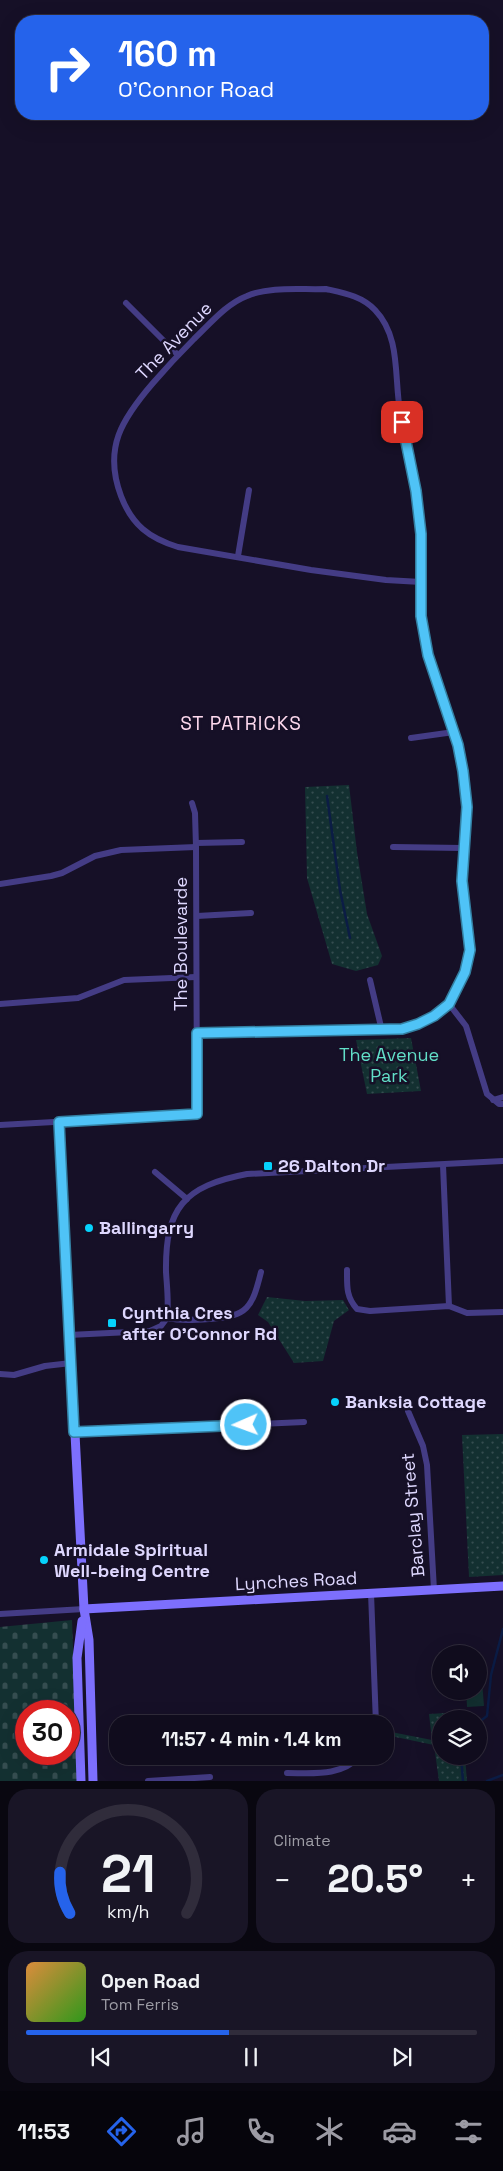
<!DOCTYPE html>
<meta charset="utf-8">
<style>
body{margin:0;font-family:"Space Grotesk",sans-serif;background:#191526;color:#f1f3f6;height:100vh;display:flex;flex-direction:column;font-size:19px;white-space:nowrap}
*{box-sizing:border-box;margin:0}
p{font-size:16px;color:#9c9ba4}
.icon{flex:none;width:28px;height:28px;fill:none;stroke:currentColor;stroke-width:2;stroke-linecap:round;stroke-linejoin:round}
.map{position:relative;height:1781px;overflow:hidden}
.drawer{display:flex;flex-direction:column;gap:8px;padding:8px;background:#090710;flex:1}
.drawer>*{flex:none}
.banner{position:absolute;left:15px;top:15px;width:474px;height:105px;border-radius:20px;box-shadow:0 5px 20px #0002,0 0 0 1px #302c3b;background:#2563eb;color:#fff;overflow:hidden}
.controls{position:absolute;left:432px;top:1645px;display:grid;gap:10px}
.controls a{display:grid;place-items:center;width:55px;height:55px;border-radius:50%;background:#100c1d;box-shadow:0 5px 20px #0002,0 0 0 1px #302c3b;font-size:25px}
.speed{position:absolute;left:15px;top:1700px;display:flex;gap:10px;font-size:25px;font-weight:700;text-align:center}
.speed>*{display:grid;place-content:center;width:65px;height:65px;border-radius:50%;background:#100c1d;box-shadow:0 5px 20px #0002,0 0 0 1px #302c3b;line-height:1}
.speed .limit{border:8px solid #d22;background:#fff;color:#111}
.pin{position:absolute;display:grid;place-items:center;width:42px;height:42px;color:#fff;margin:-21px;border-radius:10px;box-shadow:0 2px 8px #0006}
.me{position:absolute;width:55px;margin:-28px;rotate:268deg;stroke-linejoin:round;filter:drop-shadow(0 0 4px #0008)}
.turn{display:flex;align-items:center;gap:18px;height:105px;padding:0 20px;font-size:22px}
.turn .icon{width:65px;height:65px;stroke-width:2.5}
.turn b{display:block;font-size:35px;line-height:42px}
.big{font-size:38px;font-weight:800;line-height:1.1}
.drawer .widget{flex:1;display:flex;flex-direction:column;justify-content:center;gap:8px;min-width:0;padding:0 18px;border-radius:20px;background:#191526}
.drawer .dial{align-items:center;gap:0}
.dial svg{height:130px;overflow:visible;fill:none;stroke:#302c3b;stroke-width:7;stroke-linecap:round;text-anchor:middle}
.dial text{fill:#f1f3f6;stroke:none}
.song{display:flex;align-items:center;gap:15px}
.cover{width:60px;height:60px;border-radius:8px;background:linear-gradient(135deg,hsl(30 70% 55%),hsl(110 70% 35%))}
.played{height:5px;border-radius:2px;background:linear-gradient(90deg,#2563eb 45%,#302c3b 45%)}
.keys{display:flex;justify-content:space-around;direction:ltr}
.heat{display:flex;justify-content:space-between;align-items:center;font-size:28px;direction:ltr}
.drawer .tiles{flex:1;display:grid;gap:8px;grid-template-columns:1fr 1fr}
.widget:last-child{grid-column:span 2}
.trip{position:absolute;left:109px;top:1715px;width:285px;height:50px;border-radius:20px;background:#100c1d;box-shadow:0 5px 20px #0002,0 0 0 1px #302c3b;font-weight:800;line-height:50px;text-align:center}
.dock{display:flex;height:80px;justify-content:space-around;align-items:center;background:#06050c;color:#9c9ba4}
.dock .icon{width:35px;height:35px}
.dock .on{color:#2563eb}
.dock b{font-size:22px;color:#f1f3f6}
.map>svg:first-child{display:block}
</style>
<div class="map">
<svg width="503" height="1781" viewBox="0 0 503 1781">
<defs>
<pattern id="cemetery-stones" width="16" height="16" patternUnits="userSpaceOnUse" patternTransform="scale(1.25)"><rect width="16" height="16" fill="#133031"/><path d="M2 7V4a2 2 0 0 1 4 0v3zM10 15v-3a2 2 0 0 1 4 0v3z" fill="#354d50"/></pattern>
<pattern id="park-dots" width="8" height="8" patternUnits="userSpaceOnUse" patternTransform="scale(1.25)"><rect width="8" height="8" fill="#133031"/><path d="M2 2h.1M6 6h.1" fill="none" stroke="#354d50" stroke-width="1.8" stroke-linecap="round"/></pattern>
</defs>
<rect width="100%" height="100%" fill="#161027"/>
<path fill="url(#cemetery-stones)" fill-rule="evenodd" d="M 72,1620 L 78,1781 L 0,1781 L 0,1627 ZM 26,1711 L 69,1711 L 69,1754 L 26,1754 Z"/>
<g fill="url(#park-dots)">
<path d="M 349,785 L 357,852 L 367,914 L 382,956 L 378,965 L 356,971 L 332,964 L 307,878 L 305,787 Z"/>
<path d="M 411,1038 L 421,1091 L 367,1094 L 356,1040 Z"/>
<path d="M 267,1297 L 305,1301 L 343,1300 L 349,1310 L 334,1321 L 323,1361 L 294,1363 L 268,1322 L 258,1315 Z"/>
<path d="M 503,1434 L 503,1575 L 469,1577 L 462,1435 Z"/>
<path d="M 463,1712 L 463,1719 L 441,1719 L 441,1756 L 465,1756 L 467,1781 L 439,1781 L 434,1745 L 386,1735 L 386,1731 L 432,1740 L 429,1714 Z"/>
</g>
<path fill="#133031" d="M 479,1667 L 481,1667 L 484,1706 L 467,1707 L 466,1691 L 479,1691 Z"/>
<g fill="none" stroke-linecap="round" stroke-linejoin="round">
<g stroke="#0b1c45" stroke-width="2.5">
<path d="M 327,796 L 340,890 L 350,938"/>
<path d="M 479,1722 L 487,1716 L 491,1675 L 503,1629"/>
<path d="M 461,1756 L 463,1781"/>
<path d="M 487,1781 L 503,1775"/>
</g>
<g stroke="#443c85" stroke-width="6">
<path d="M 326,289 C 344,293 362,296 375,310 C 401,337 394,377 400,411 C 406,452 417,491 421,532 C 422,548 420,565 421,582 L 386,580 L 311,570 L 178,547 C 149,538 132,525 121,496 C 103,448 122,419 153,383 C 166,368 180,353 194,339 C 210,324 226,304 247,296 C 270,286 301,290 326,289 Z"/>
<path d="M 126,303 L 178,355"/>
<path d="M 238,556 L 249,490"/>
<path d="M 411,738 L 454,732"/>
<path d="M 196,843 L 242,842"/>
<path d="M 393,847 L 463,848"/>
<path d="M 0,884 L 51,876 L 62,873 L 95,856 L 121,850 L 196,847"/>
<path d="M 197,916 L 251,913"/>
<path d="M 370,980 L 382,1031"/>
<path d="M 0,1004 L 78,998 L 124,980 L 196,977"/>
<path d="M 449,1004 L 466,1026 L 487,1094 L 499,1104 L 503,1104"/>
<path d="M 197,1033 L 402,1029 C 435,1019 449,1010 463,978 C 466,969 470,957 469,948 C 468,925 463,903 463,880 C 462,843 469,807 463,770 C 459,743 448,719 440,694 C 428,653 421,624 421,582"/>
<path d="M 493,1100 L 503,1097"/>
<path d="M 0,1125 L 197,1114 L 196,847 L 195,813 L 192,803"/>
<path d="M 443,1165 L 449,1306"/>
<path d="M 155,1172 L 187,1199"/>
<path d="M 347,1270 C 347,1286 346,1297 357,1309 L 370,1311 L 449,1306 L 467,1313 L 503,1312"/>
<path d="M 167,1318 C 169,1303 167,1288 166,1272 C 165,1208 184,1186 247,1174 L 503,1161"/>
<path d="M 167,1318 C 181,1321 195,1320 210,1319 C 248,1316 252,1308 261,1272"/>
<path d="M 69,1335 L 150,1331 L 161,1326 L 167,1318"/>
<path d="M 0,1374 L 14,1375 L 45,1366 L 71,1363"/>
<path d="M 408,1411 L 423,1446 L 427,1465 L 434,1590"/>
<path d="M 74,1432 L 304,1422"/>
<path d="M 371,1593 L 376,1724"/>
<path d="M 0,1614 L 84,1609"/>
<path d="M 287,1773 C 313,1773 341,1777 360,1756"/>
<path d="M 148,1781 L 210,1777"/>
</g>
<g stroke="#7d6ffd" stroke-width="9">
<path d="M 59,1122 L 84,1609 L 89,1640 L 93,1781"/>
<path d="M 84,1609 L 503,1586"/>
<path d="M 81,1781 L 77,1658 L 82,1621"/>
</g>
</g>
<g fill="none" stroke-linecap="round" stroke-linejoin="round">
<defs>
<path id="route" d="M 246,1425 L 74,1432 L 59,1122 L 197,1114 L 197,1033 L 402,1029 L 418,1024 L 434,1016 L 449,1004 L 465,972 L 470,950 L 462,881 L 467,807 L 463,771 L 458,745 L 428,655 L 421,616 L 421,534 L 416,491 L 402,422"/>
</defs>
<use href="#route" stroke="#337fa1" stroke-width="12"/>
<use href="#route" stroke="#4fc3f7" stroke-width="9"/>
</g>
<g fill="#06d2fc" stroke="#161027" stroke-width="2">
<rect x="263" y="1161" width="10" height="10" rx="2.5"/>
<circle cx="89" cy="1228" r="5"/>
<rect x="107" y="1318" width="10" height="10" rx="2.5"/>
<circle cx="335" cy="1402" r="5"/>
<circle cx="44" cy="1560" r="5"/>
</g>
<g text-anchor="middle" stroke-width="5" stroke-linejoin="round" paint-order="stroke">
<g font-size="18" fill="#ded7fe" stroke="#161027">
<text transform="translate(174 341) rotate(-46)" y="6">The Avenue</text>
<text transform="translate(181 944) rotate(-90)" y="6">The Boulevarde</text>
<text transform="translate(413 1515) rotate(-95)" y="6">Barclay Street</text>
<text transform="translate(296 1581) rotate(-3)" y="6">Lynches Road</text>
</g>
<g font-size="18" fill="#62dfc8" stroke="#161027">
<text x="389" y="1061">The Avenue<tspan x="389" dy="21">Park</tspan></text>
</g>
<g font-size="18" font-weight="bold" fill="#ded7fe" stroke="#161027" text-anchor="start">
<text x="278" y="1172">26 Dalton Dr</text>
<text x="99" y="1234">Ballingarry</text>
<text x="122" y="1319">Cynthia Cres<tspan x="122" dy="21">after O'Connor Rd</tspan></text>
<text x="345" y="1408">Banksia Cottage</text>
<text x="54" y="1556">Armidale Spiritual<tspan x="54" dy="21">Well-being Centre</tspan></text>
</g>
<g font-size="19" letter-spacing="1" fill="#fed9ee" stroke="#161027">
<text x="241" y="730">ST PATRICKS</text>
</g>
</g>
</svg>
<div class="controls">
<a><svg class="icon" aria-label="sound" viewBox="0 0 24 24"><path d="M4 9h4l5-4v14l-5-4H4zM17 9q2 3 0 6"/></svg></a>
<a><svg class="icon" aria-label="layers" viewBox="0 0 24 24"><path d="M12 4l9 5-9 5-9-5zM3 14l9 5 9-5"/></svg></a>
</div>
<div class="speed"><div class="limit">30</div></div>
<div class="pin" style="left:402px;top:422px;background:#d93025"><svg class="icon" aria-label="arrive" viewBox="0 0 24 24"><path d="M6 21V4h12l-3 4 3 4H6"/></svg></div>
<svg class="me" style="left:246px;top:1425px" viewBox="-20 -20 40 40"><circle r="17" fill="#4fc3f7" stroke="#fff" stroke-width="3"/><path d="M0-11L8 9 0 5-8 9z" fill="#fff"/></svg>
<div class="trip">11:57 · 4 min · 1.4 km</div>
<div class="banner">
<div class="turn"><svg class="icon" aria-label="right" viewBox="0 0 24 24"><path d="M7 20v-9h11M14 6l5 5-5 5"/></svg><div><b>160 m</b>O'Connor Road</div></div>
</div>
</div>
<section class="drawer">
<div class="tiles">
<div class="widget dial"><svg viewBox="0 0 100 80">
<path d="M14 69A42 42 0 1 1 86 69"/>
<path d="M14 69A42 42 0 0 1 8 44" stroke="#2563eb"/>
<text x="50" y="56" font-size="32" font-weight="700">21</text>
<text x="50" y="72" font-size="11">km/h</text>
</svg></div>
<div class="widget"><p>Climate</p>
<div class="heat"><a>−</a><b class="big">20.5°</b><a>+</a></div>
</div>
<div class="widget">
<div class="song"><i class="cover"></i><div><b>Open Road</b><p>Tom Ferris</p></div></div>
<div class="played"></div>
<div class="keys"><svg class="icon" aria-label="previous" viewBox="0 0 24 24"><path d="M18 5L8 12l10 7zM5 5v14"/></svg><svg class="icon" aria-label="pause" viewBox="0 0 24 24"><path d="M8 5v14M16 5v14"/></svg><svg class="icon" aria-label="next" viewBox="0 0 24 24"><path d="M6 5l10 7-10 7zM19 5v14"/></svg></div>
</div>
</div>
</section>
<nav class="dock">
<b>11:53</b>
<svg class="icon on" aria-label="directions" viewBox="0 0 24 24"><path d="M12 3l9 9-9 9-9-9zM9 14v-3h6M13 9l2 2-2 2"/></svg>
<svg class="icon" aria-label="music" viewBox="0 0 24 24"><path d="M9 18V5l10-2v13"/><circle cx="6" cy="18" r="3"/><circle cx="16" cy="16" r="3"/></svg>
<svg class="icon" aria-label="phone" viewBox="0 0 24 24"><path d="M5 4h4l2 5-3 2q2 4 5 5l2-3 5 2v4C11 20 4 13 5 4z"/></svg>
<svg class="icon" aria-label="climate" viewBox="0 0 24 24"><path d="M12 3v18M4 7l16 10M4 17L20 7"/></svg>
<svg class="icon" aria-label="car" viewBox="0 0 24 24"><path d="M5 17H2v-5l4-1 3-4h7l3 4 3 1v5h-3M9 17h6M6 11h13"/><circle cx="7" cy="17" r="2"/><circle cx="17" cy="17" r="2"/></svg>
<svg class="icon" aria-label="filters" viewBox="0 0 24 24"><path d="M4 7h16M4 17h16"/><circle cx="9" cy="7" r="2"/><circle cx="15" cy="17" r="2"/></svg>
</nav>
